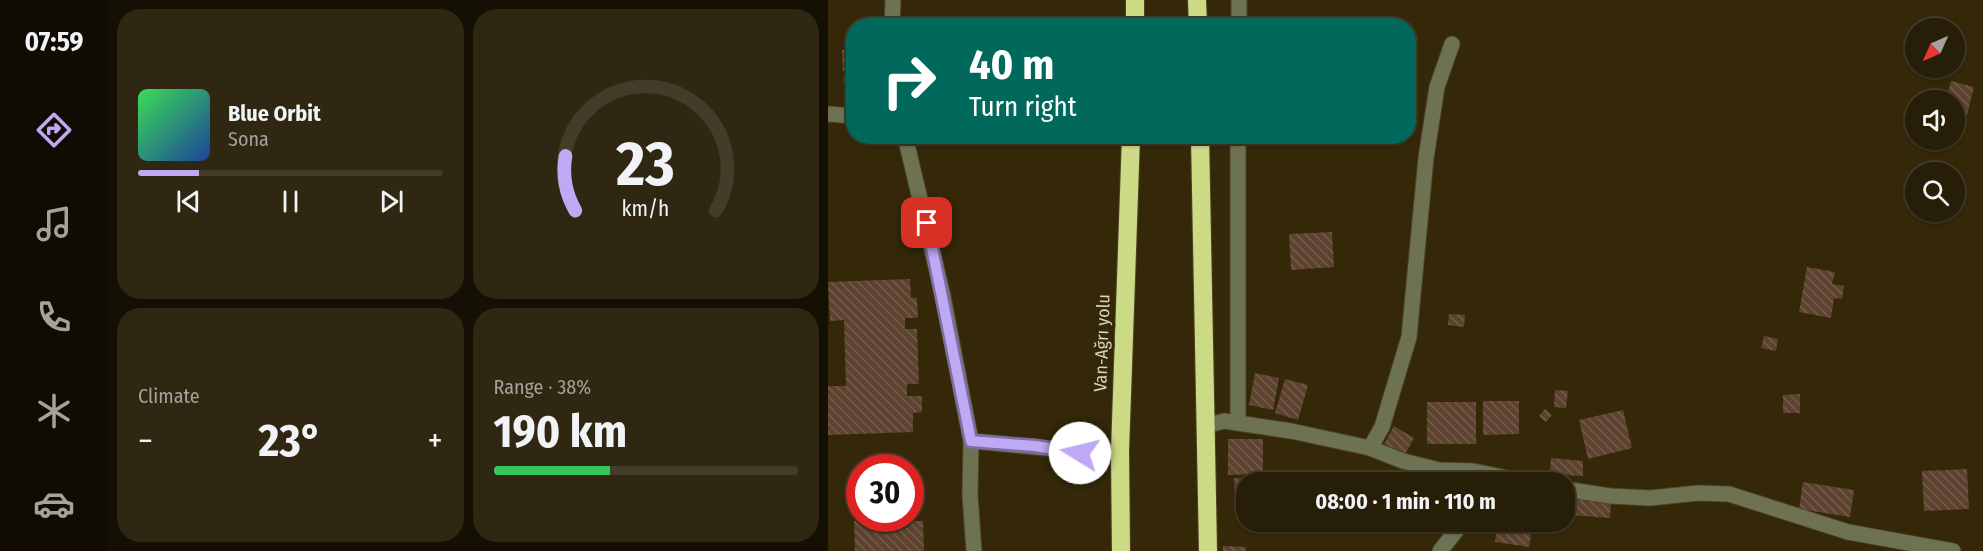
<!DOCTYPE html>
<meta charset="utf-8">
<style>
body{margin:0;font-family:"Fira Sans Condensed",sans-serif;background:#2f2711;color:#f1f3f6;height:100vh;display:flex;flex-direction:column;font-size:22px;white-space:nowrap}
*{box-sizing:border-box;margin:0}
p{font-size:20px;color:#a4a29b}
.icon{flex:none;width:33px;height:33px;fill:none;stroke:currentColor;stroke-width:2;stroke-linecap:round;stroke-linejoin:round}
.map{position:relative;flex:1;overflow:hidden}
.sheet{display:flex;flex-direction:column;gap:9px;padding:9px;background:#151004;width:720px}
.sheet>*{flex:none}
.hud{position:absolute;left:18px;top:18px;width:570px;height:126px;border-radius:24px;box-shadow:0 2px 4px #0004,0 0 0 2px #433c28;background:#00695c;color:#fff;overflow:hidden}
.needle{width:39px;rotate:225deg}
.controls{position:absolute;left:1077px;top:18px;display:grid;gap:12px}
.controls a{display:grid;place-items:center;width:60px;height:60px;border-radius:50%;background:#271e07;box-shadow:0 2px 4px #0004,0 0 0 2px #433c28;font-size:30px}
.speed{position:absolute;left:18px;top:454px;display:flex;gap:12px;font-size:30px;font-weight:700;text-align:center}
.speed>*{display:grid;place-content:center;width:78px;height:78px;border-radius:50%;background:#271e07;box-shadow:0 2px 4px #0004,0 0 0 2px #433c28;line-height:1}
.speed .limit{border:9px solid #d22;background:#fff;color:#111}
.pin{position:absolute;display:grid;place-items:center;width:51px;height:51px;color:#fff;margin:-26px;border-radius:12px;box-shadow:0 3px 9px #0006}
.me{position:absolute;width:66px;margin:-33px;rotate:279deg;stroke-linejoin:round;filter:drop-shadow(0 0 4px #0008)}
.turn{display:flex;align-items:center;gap:21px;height:126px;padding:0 24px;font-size:27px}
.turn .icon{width:78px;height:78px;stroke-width:2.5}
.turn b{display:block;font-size:42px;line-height:51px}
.big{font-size:45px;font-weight:700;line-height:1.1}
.sheet .widget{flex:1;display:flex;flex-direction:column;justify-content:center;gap:9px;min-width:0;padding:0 21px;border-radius:24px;background:#2f2711}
.sheet .dial{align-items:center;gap:0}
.dial svg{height:156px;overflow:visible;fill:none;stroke:#433c28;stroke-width:7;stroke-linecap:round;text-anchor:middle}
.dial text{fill:#f1f3f6;stroke:none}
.song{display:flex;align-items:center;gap:18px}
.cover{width:72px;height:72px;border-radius:9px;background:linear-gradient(135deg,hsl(130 70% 55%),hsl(220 70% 35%))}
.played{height:6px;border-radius:3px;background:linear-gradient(90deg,#bfa9f4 20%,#433c28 20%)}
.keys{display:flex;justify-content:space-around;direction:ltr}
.heat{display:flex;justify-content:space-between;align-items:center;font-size:33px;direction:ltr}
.charge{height:9px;border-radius:4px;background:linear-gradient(90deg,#34c759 38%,#433c28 0)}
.sheet .tiles{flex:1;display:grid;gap:9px;grid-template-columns:repeat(2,1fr)}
.trip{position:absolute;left:408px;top:472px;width:339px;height:60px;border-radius:24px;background:#271e07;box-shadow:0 2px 4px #0004,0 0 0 2px #433c28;font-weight:700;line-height:60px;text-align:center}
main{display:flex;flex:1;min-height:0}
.tab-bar{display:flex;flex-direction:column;width:108px;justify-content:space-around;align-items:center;background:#100c03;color:#a4a29b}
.tab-bar .icon{width:42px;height:42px}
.tab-bar .current{color:#bfa9f4}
.tab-bar b{font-size:27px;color:#f1f3f6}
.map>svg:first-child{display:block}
</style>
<main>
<nav class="tab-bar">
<b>07:59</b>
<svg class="icon current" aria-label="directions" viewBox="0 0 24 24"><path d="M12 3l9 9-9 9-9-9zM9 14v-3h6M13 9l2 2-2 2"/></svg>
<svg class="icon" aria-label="music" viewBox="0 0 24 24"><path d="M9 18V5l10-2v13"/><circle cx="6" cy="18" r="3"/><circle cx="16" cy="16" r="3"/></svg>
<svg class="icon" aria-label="phone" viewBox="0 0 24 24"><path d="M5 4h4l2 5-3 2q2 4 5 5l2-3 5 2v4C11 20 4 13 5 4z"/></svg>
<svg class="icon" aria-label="climate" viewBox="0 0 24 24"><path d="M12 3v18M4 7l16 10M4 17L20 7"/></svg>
<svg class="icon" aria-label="car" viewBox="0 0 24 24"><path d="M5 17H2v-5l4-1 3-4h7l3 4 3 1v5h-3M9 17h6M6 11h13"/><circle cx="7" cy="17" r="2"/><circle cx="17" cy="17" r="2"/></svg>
</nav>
<section class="sheet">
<div class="tiles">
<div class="widget">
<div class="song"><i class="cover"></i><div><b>Blue Orbit</b><p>Sona</p></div></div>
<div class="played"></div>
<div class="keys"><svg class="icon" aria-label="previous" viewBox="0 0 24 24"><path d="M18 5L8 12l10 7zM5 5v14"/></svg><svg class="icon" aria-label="pause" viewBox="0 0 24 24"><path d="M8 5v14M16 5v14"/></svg><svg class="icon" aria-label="next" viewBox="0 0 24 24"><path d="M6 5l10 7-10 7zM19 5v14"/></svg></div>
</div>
<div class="widget dial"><svg viewBox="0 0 100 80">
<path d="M14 69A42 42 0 1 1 86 69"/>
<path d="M14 69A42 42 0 0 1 9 41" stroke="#bfa9f4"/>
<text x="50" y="56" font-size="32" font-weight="700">23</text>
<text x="50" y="72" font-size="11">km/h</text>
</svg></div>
<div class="widget"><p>Climate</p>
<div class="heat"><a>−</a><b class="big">23°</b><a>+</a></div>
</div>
<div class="widget"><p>Range · 38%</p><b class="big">190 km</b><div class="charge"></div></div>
</div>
</section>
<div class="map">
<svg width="1155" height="551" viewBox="0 0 1155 551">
<defs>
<pattern id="building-back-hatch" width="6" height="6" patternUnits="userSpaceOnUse" patternTransform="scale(1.5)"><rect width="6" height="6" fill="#5d422f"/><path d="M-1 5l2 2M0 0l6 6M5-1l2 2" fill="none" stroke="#745c4b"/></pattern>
</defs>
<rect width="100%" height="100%" fill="#342809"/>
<g fill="url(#building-back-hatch)">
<path d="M 26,49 L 26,70 L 15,71 L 14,50 Z"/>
<path d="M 26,77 L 26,98 L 19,100 L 15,79 Z"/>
<path d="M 1123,81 L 1146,87 L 1139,115 L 1126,112 L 1126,100 L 1096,100 L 1099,90 L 1119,96 Z"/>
<path d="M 504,232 L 506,267 L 463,270 L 461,234 Z"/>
<path d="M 979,267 L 1007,272 L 1004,284 L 1016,286 L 1014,299 L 1006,298 L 1003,318 L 971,312 Z"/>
<path d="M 82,279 L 83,298 L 89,298 L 90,318 L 77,318 L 77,329 L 89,329 L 91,384 L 79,384 L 79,396 L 94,396 L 94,412 L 85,413 L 85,432 L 0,435 L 0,386 L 18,386 L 16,320 L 2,321 L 0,282 Z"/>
<path d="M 621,314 L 637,315 L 636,327 L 620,325 Z"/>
<path d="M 936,336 L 950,339 L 948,351 L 933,348 Z"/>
<path d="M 427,373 L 451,378 L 445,410 L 421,405 Z"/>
<path d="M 457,379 L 480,385 L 470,420 L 447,413 Z"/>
<path d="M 727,390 L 740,391 L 738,408 L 726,407 Z"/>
<path d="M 972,394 L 972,413 L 955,413 L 955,395 Z"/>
<path d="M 655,401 L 691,401 L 691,434 L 655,435 Z"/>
<rect x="599" y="402" width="49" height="42"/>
<path d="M 717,409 L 724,415 L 718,422 L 711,416 Z"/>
<path d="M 795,410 L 804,448 L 760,459 L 751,420 Z"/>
<path d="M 566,426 L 586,438 L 576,456 L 556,444 Z"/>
<path d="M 400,439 L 435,439 L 435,474 L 400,475 Z"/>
<path d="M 723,458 L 755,461 L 755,476 L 722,474 Z"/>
<path d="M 1139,469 L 1141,509 L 1096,511 L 1094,471 Z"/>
<path d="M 406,478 L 445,480 L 445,483 L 418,483 L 418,519 L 409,520 Z"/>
<path d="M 975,482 L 1026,490 L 1022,517 L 971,509 Z"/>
<path d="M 744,499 L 783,502 L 782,518 L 742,515 Z"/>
<path d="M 26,521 L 95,521 L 96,551 L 27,551 Z"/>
<path d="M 470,522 L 499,522 L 495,532 Z"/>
<path d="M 670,522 L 705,522 L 701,547 L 667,542 Z"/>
<path d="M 395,546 L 418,547 L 418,551 L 395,551 Z"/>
</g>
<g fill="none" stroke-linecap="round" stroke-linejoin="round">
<defs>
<g id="minor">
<path d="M 64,26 L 65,0"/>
<path d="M 411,26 L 411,0"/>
<path d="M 0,114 L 26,116"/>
<path d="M 77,136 L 115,296 L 143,441 L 142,495 L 146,551"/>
<path d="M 410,136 L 410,422"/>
<path d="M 377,426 L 396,421 L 463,431 L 542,448 L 575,461 L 611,470 L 645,471 L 703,483"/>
<path d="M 143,441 C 193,445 242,453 292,451"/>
<path d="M 542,448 L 554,427 L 581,337 L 598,158 L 609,87 L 624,44"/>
<path d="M 736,489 L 782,496 L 822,498 L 870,493 L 901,494 L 1020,532 L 1125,551"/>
<path d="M 612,551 L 635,522"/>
</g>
<g id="highway">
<path d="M 369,0 L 370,26"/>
<path d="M 307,26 L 307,0"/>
<path d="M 372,136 L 380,551"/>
<path d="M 293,551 L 292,451 L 303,136"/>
</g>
</defs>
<use href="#minor" stroke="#4f4326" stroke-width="17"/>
<use href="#highway" stroke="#4f4326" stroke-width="20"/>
<use href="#minor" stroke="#6d7352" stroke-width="15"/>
<use href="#highway" stroke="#ccda85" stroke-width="18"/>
</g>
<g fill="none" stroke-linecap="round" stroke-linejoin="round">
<defs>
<path id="route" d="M 99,223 L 143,441 L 207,446 L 252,453"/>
</defs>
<use href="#route" stroke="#7c6e9f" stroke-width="15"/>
<use href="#route" stroke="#bfa9f4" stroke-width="10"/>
</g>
<g text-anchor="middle" stroke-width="6" stroke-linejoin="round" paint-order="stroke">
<g font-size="18" fill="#dad2c1" stroke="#342809">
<text transform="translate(274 343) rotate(-88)" y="6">Van-Ağrı yolu</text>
</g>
</g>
</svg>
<div class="controls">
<a><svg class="needle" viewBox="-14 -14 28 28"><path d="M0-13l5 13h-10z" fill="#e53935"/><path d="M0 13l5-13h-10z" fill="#a4a29b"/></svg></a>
<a><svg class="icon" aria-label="sound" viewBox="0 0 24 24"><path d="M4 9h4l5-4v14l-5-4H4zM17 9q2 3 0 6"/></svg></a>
<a><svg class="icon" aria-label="search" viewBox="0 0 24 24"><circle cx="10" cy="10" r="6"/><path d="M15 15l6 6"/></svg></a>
</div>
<div class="speed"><div class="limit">30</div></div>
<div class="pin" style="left:99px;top:223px;background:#d93025"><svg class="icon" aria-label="arrive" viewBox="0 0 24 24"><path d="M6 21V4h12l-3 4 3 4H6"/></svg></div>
<svg class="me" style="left:252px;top:453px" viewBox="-20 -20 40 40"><circle r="19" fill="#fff"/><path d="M0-13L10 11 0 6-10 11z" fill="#bfa9f4"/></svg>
<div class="trip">08:00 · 1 min · 110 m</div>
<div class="hud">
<div class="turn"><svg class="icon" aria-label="right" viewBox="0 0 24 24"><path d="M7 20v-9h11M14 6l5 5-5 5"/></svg><div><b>40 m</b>Turn right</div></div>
</div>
</div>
</main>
